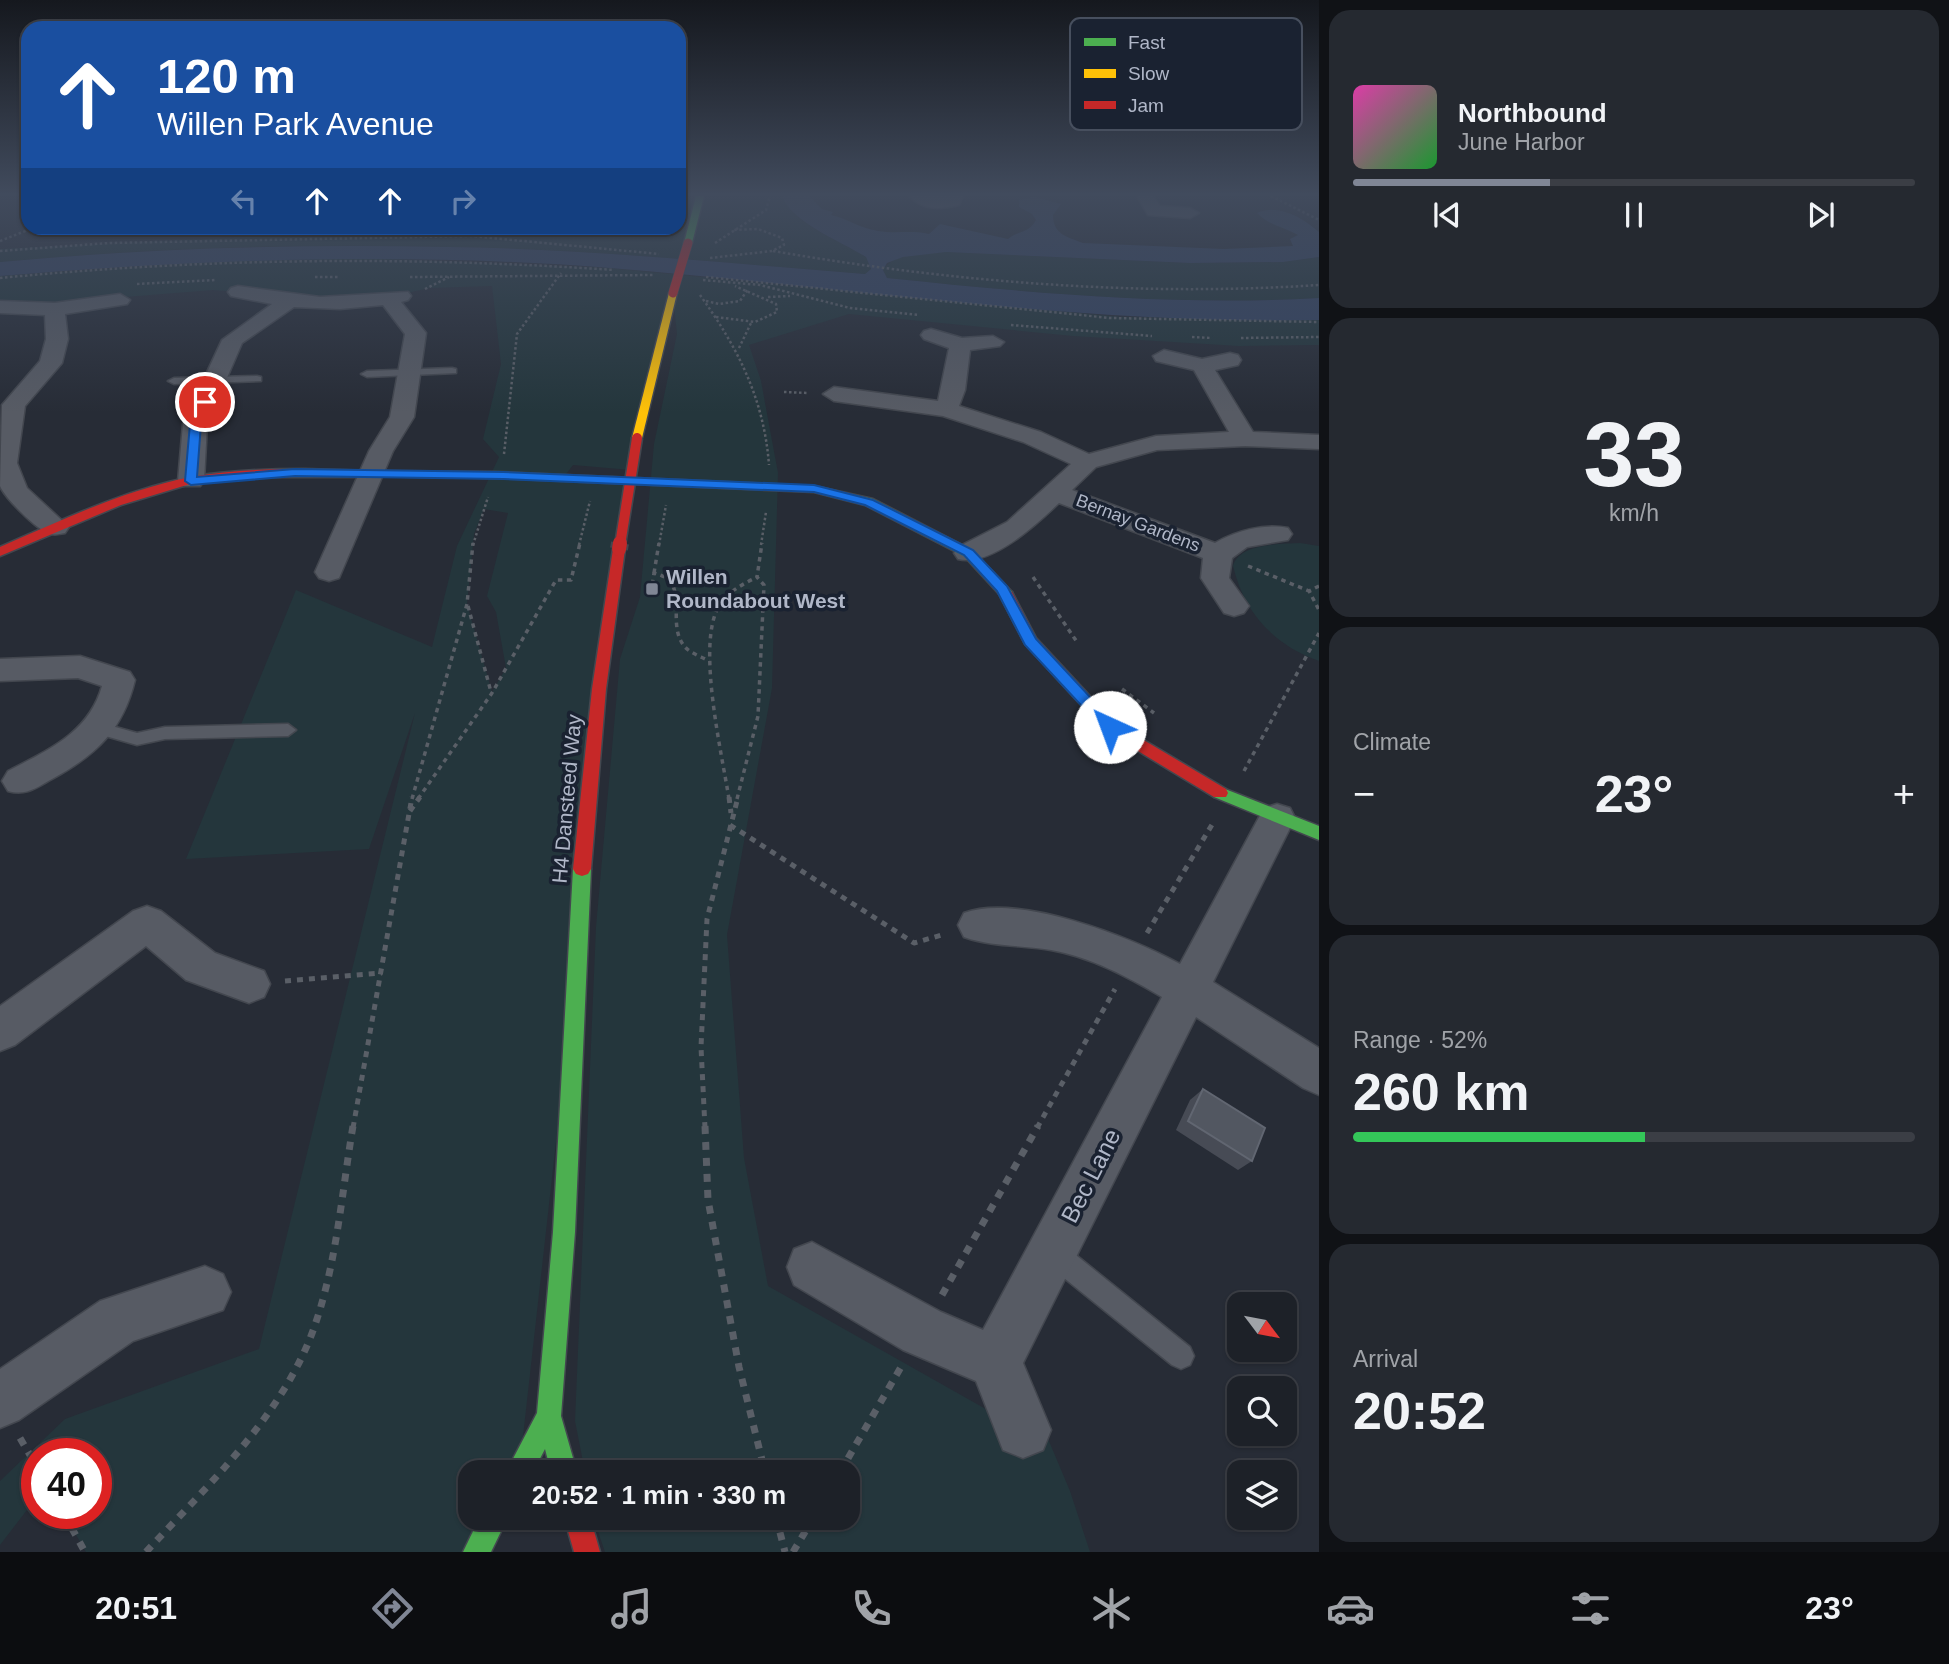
<!DOCTYPE html>
<meta charset="utf-8">
<style>
body{margin:0;font-family:Helvetica,sans-serif;background:#252930;color:#f1f3f6;height:100vh;display:flex;flex-direction:column;font-size:26px;white-space:nowrap}
*{box-sizing:border-box;margin:0}
p{font-size:23px;color:#a0a3a8}
.icon{flex:none;width:38px;height:38px;fill:none;stroke:currentColor;stroke-width:2;stroke-linecap:round;stroke-linejoin:round}
.map{position:relative;flex:1;overflow:hidden}
.side{display:flex;flex-direction:column;gap:10px;padding:10px;background:#101216;width:630px}
.side>*{flex:none}
.top-card{position:absolute;left:21px;top:21px;width:665px;height:214px;border-radius:21px;box-shadow:0 2px 5px #0004,0 0 0 2px #3b3e45;background:#1a4fa0;color:#fff;overflow:hidden}
.needle{width:46px;rotate:122deg}
.tools{position:absolute;left:1227px;top:1292px;display:grid;gap:14px}
.tools a{display:grid;place-items:center;width:70px;height:70px;border-radius:14px;background:#1d2128;box-shadow:0 2px 5px #0004,0 0 0 2px #3b3e45;font-size:35px}
.speed{position:absolute;left:21px;top:1438px;display:flex;gap:14px;font-size:35px;font-weight:700;text-align:center}
.speed>*{display:grid;place-content:center;width:91px;height:91px;border-radius:50%;background:#1d2128;box-shadow:0 2px 5px #0004,0 0 0 2px #3b3e45;line-height:1}
.speed .limit{border:10px solid #d22;background:#fff;color:#111}
.pin{position:absolute;display:grid;place-items:center;width:60px;height:60px;color:#fff;margin:-30px;border:4px solid #fff;border-radius:50%;box-shadow:0 2px 7px #0007}
.me{position:absolute;width:77px;margin:-38px;rotate:317deg;stroke-linejoin:round;filter:drop-shadow(0 0 5px #0008)}
.turn{display:flex;align-items:center;gap:24px;height:147px;padding:0 21px;font-size:32px}
.turn .icon{width:91px;height:91px;stroke-width:2.5}
.turn b{display:block;font-size:49px;line-height:60px}
.lanes{display:flex;align-items:center;height:66px;padding:0 21px;background:#0003;justify-content:center;gap:35px;direction:ltr}
.lanes .off{opacity:.35}
.big{font-size:52px;font-weight:600;line-height:1.1}
.side .widget{flex:1;display:flex;flex-direction:column;justify-content:center;gap:10px;min-width:0;padding:0 24px;border-radius:21px;background:#252930}
.side .dial{align-items:center;gap:0}
.dial b{font-size:91px;line-height:1}
.song{display:flex;align-items:center;gap:21px}
.cover{width:84px;height:84px;border-radius:10px;background:linear-gradient(135deg,hsl(320 70% 55%),hsl(130 70% 35%))}
.played{height:7px;border-radius:4px;background:linear-gradient(90deg,#808695 35%,#3b3e45 35%)}
.keys{display:flex;justify-content:space-around;direction:ltr}
.heat{display:flex;justify-content:space-between;align-items:center;font-size:38px;direction:ltr}
.charge{height:10px;border-radius:5px;background:linear-gradient(90deg,#34c759 52%,#3b3e45 0)}
.trip{position:absolute;left:458px;top:1460px;width:402px;height:70px;border-radius:21px;background:#1d2128;box-shadow:0 2px 5px #0004,0 0 0 2px #3b3e45;font-weight:600;line-height:70px;text-align:center}
.menu{display:flex;height:112px;justify-content:space-around;align-items:center;background:#0c0d10;color:#a0a3a8}
.menu .icon{width:49px;height:49px}
.menu .on{color:#808695}
.menu b{font-size:32px;color:#f1f3f6}
main{display:flex;flex:1;min-height:0}
.map>svg:first-child{display:block}
</style>
<main>
<div class="map">
<svg width="1319" height="1552" viewBox="0 0 1319 1552">
<rect width="100%" height="100%" fill="#272c36"/>
<g fill="#24363c" fill-rule="evenodd">
<path d="M 679,196 L 782,196 C 791,223 842,242 866,257 L 871,269 L 865,274 C 726,263 588,249 449,247 C 299,243 149,248 0,262 L 0,249 L 286,235 L 453,233 L 457,228 L 679,228 Z"/>
<path d="M 946,252 L 1190,263 L 1283,262 L 1319,257 L 1319,298 C 1174,306 1031,293 887,278 L 883,270 C 894,252 927,253 946,252 Z"/>
<path d="M 364,258 L 608,268 L 1121,317 L 1319,320 L 1319,345 L 1239,346 L 1073,336 L 849,314 L 749,345 L 761,381 L 778,473 L 772,688 L 727,935 L 744,1158 L 768,1286 L 1023,1430 L 1046,1434 L 1070,1491 L 1090,1552 L 605,1552 L 593,1517 L 849,1517 L 849,1472 L 585,1472 L 575,1421 L 596,927 L 620,659 L 640,597 L 654,444 L 677,334 L 673,296 L 631,470 L 573,465 L 563,478 L 630,482 L 519,1472 L 471,1472 L 471,1517 L 476,1552 L 86,1552 L 64,1514 L 96,1514 L 96,1454 L 37,1454 L 37,1497 L 0,1545 L 0,1481 L 65,1419 L 259,1349 L 415,713 L 369,849 L 186,859 L 296,590 L 432,647 L 457,546 L 499,457 L 483,439 L 501,364 L 492,286 L 430,288 L 360,303 L 213,290 L 0,307 L 0,276 L 218,261 ZM 484,509 L 508,513 L 487,596 L 496,612 L 506,668 L 492,692 L 467,604 L 474,534 Z"/>
<path d="M 1300,543 L 1319,546 L 1319,661 C 1273,645 1244,612 1233,566 C 1239,543 1281,544 1300,543 Z"/>
</g>
<path fill="#334260" d="M 782,196 L 809,196 L 822,209 L 833,212 L 831,215 C 849,219 859,228 878,231 C 895,234 912,230 929,234 L 940,224 L 1008,239 C 1019,230 1028,234 1036,220 L 1032,214 L 1019,207 L 1019,200 L 1035,197 L 1061,204 L 1053,215 C 1053,234 1067,237 1083,243 L 1224,249 L 1293,246 L 1290,239 L 1298,235 C 1284,227 1268,225 1257,213 C 1278,203 1303,218 1319,232 L 1319,257 L 1283,262 L 1190,263 L 946,252 L 903,257 L 887,263 L 883,270 L 887,278 C 1031,293 1174,306 1319,298 L 1319,320 C 1081,325 847,287 610,268 C 407,252 203,259 0,276 L 0,262 C 149,248 299,244 449,247 C 588,249 726,263 865,274 L 871,269 L 866,257 C 842,242 791,222 782,196 Z"/>
<g fill="none" stroke-linecap="round" stroke-linejoin="round">
<defs>
<g id="lane">
<path d="M 452,368 L 456,369 L 456,373 L 367,377 L 361,374 L 367,371 Z"/>
<path d="M 257,376 L 261,377 L 261,381 L 174,384 L 168,381 L 174,378 Z"/>
<path d="M 101,723 L 137,733 L 165,727 L 288,724 L 296,730 L 288,736 L 165,739 L 137,745 L 95,733 L 93,729 Z"/>
<path d="M 1052,1239 L 1061,1243 L 1190,1347 L 1194,1356 L 1190,1365 L 1181,1369 L 1172,1365 L 1043,1261 L 1039,1252 L 1043,1243 Z"/>
</g>
<g id="street">
<path d="M 910,196 L 963,196 L 959,205 C 942,209 922,211 910,196 Z"/>
<path d="M 1137,196 L 1153,196 L 1160,206 L 1190,208 L 1199,213 L 1190,218 L 1148,215 Z"/>
<path d="M 238,286 L 320,297 L 408,292 L 411,296 L 408,300 L 401,302 L 426,333 L 414,417 L 393,451 L 339,578 L 329,581 L 319,578 L 315,572 L 369,451 L 390,417 L 405,334 L 383,305 L 340,309 L 294,307 L 242,343 L 207,424 L 204,481 L 200,486 L 182,486 L 178,481 L 183,424 L 222,340 L 272,304 L 231,296 L 228,292 L 231,288 Z"/>
<path d="M 120,294 L 130,300 L 127,304 L 65,314 L 68,339 L 62,363 L 25,406 L 17,463 L 27,488 L 69,527 L 65,533 C 59,534 54,536 48,533 C 36,529 5,498 0,486 L 2,405 L 40,361 L 46,339 L 45,315 L 0,313 L 0,301 L 55,303 Z"/>
<path d="M 931,329 L 962,338 L 993,336 L 1004,342 L 1000,346 L 970,350 L 965,390 L 959,406 L 1041,432 L 1089,454 L 1156,436 L 1229,432 L 1194,370 L 1156,361 L 1153,356 L 1164,350 L 1202,359 L 1230,353 L 1238,355 L 1241,360 L 1238,365 L 1215,370 L 1253,432 L 1319,435 L 1319,449 L 1245,446 L 1157,450 L 1096,467 L 1072,490 L 1215,543 C 1235,531 1265,523 1288,528 L 1292,534 L 1288,540 L 1247,547 L 1232,558 L 1229,578 L 1249,606 L 1244,613 L 1234,616 L 1224,613 L 1201,578 L 1203,558 L 1059,503 C 1037,524 991,567 958,559 L 954,553 L 958,547 L 1007,522 L 1071,464 L 1023,442 L 943,416 L 834,401 L 823,394 L 834,387 L 938,401 L 949,348 L 924,339 L 921,335 L 924,331 Z"/>
<path d="M 80,656 L 130,672 L 135,680 C 123,730 96,755 52,779 C 36,788 26,796 8,791 L 2,781 L 8,771 C 48,750 89,733 102,686 L 78,678 L 0,681 L 0,659 Z"/>
<path d="M 1277,804 L 1290,808 L 1295,818 L 1213,982 L 1319,1048 L 1319,1095 L 1303,1088 L 1196,1017 L 1023,1363 L 1051,1430 L 1043,1450 L 1023,1458 L 1003,1450 L 976,1381 L 903,1350 L 794,1285 L 787,1267 L 794,1249 L 812,1242 L 941,1312 L 983,1330 L 1162,997 C 1128,977 1091,957 1051,950 C 1022,945 992,947 964,937 L 958,925 L 964,913 C 1018,893 1131,937 1180,964 L 1264,808 Z"/>
<path d="M 147,906 L 161,911 L 215,953 L 264,971 L 270,984 L 264,997 L 249,1003 L 186,980 L 146,946 L 15,1045 L 0,1051 L 0,1006 L 133,911 Z"/>
<path d="M 205,1266 L 223,1274 L 231,1292 L 223,1310 L 133,1341 L 19,1420 L 0,1428 L 0,1369 L 100,1301 Z"/>
</g>
<g id="fast">
<path d="M 696,196 L 704,196 L 692,243 L 688,245 L 684,243 Z"/>
<path d="M 372,471 L 496,472 L 814,486 L 873,499 L 972,550 L 1012,592 L 1010,595 L 1000,595 L 964,556 L 865,505 L 814,492 L 496,478 L 368,476 L 366,474 Z"/>
<path d="M 1220,787 L 1319,826 L 1319,840 L 1214,797 L 1212,793 L 1214,789 Z"/>
<path d="M 582,862 L 588,864 L 591,869 L 575,1232 L 561,1416 L 577,1472 L 551,1472 L 545,1449 L 533,1472 L 506,1472 L 537,1413 L 553,1232 L 573,869 L 576,864 Z"/>
<path d="M 480,1517 L 508,1517 L 491,1552 L 463,1552 Z"/>
</g>
<path id="slow" d="M 673,290 L 677,293 L 642,438 L 633,440 L 632,438 L 669,293 Z"/>
<g id="jam">
<path d="M 304,469 L 372,471 L 378,474 L 372,477 L 258,477 L 190,484 L 121,505 L 0,556 L 0,547 C 62,520 124,490 191,477 C 228,470 266,469 304,469 Z"/>
<path d="M 619,545 L 625,549 L 606,689 L 591,869 L 588,874 L 582,876 L 576,874 L 573,869 L 592,689 L 613,549 Z"/>
<path d="M 1005,588 L 1012,592 L 1036,638 L 1115,723 L 1226,789 L 1228,793 L 1226,797 L 1214,797 L 1105,731 L 1025,644 L 998,592 Z"/>
<path d="M 564,1517 L 590,1517 L 600,1552 L 574,1552 Z"/>
</g>
</defs>
<use href="#lane" stroke="#43474f" stroke-width="3"/>
<use href="#street" stroke="#43474f" stroke-width="3"/>
<use href="#fast" stroke="#43474f" stroke-width="3"/>
<use href="#slow" stroke="#43474f" stroke-width="3"/>
<use href="#jam" stroke="#43474f" stroke-width="3"/>
<g stroke="#5a5f67" stroke-width="2.5" stroke-dasharray="2.5 2.5" stroke-linecap="butt">
<path d="M 1271,196 L 1319,220"/>
<path d="M 306,228 L 329,234"/>
<path d="M 463,228 L 470,235"/>
<path d="M 0,241 L 33,228"/>
<path d="M 715,243 L 766,210 L 770,196"/>
<path d="M 0,251 L 109,243 L 471,236 L 659,254"/>
<path d="M 773,251 C 954,282 1135,297 1319,285"/>
<path d="M 710,258 L 772,251 L 784,245 L 782,238 L 758,229 L 732,230"/>
<path d="M 315,277 L 338,277"/>
<path d="M 410,277 L 653,275"/>
<path d="M 706,277 L 1110,318 L 1319,322"/>
<path d="M 0,278 C 205,258 409,256 614,270"/>
<path d="M 703,280 L 760,285 L 850,308 L 919,315"/>
<path d="M 137,284 L 216,280"/>
<path d="M 425,289 L 449,277"/>
<path d="M 700,295 C 738,348 764,399 769,465"/>
<path d="M 768,297 L 790,296"/>
<path d="M 706,301 L 719,304 L 740,301 L 748,289"/>
<path d="M 716,317 L 755,322 L 777,312 L 776,304 L 735,286"/>
<path d="M 1011,325 L 1152,336"/>
<path d="M 1192,337 L 1212,338"/>
<path d="M 1241,338 L 1319,337"/>
<path d="M 739,348 L 751,323"/>
<path d="M 784,392 L 808,393"/>
<path d="M 504,454 L 517,334 L 561,273"/>
<path d="M 473,545 L 488,497"/>
<path d="M 579,545 L 590,501"/>
<path d="M 659,545 L 666,505"/>
<path d="M 761,545 L 766,512"/>
</g>
<g stroke="#5a5f67" stroke-width="3.5" stroke-dasharray="4.5 4.5" stroke-linecap="butt">
<path d="M 1248,566 L 1309,591"/>
<path d="M 654,573 L 659,543"/>
<path d="M 1033,577 L 1077,642"/>
<path d="M 1319,586 L 1309,591 L 1319,610"/>
<path d="M 651,593 L 654,573 C 693,582 664,623 685,647 C 690,653 702,657 709,661"/>
<path d="M 468,606 L 491,692"/>
<path d="M 1122,689 L 1154,713"/>
<path d="M 1244,771 L 1319,633"/>
<path d="M 412,799 L 467,604 L 473,543"/>
<path d="M 418,799 L 492,693 L 556,580 L 571,580 L 580,543"/>
<path d="M 729,799 C 722,754 696,644 719,606 C 727,592 743,584 757,577"/>
<path d="M 737,799 L 758,716 L 764,585 L 757,577 L 762,543"/>
</g>
<g stroke="#5a5f67" stroke-width="5" stroke-dasharray="6 6" stroke-linecap="butt">
<path d="M 729,797 L 731,813"/>
<path d="M 410,811 L 420,797"/>
<path d="M 730,825 L 914,943 L 945,934"/>
<path d="M 1147,933 L 1213,823"/>
<path d="M 285,981 L 382,973"/>
<path d="M 353,1128 L 412,797"/>
<path d="M 705,1128 L 701,1047 L 707,919 L 738,797"/>
<path d="M 1037,1128 L 1115,989"/>
</g>
<g stroke="#5a5f67" stroke-width="7" stroke-dasharray="8 8" stroke-linecap="butt">
<path d="M 705,1126 L 708,1200 L 739,1367 L 765,1472"/>
<path d="M 942,1295 L 1038,1126"/>
<path d="M 20,1438 L 37,1467"/>
<path d="M 840,1472 L 901,1367"/>
<path d="M 64,1514 L 85,1552"/>
<path d="M 776,1517 L 785,1552"/>
<path d="M 146,1552 C 205,1488 275,1423 309,1341 C 336,1274 341,1197 353,1126"/>
<path d="M 793,1552 L 814,1517"/>
</g>
<use href="#lane" fill="#575b64" fill-rule="evenodd"/>
<use href="#street" fill="#575b64" fill-rule="evenodd"/>
<use href="#fast" fill="#4caf50" fill-rule="evenodd"/>
<use href="#slow" fill="#ffc107" fill-rule="evenodd"/>
<use href="#jam" fill="#c62828" fill-rule="evenodd"/>
<defs>
<path id="jam-bridge-far2" d="M 673,293 L 688,243"/>
<path id="jam-bridge-far1" d="M 620,545 L 637,438"/>
<path id="jam-bridge" d="M 619,549 L 620,543"/>
</defs>
<use href="#jam-bridge-far2" stroke="#43474f" stroke-width="10" stroke-linecap="butt"/>
<use href="#jam-bridge-far1" stroke="#43474f" stroke-width="13" stroke-linecap="butt"/>
<use href="#jam-bridge" stroke="#43474f" stroke-width="18" stroke-linecap="butt"/>
<use href="#jam-bridge-far2" stroke="#c62828" stroke-width="9"/>
<use href="#jam-bridge-far1" stroke="#c62828" stroke-width="10"/>
<use href="#jam-bridge" stroke="#c62828" stroke-width="14"/>
</g>
<path fill="#474b55" d="M 1203,1089 L 1252,1161 L 1238,1170 L 1176,1130 L 1190,1100 Z"/>
<path fill="#525761" stroke="#616671" stroke-width="2" d="M 1203,1089 L 1265,1128 L 1252,1161 L 1188,1121 Z"/>
<linearGradient id="sky" x2="0" y2="1"><stop stop-color="#15181e"/><stop offset="0.47" stop-color="#414b5d"/><stop offset="1" stop-color="#414b5d" stop-opacity="0"/></linearGradient>
<rect width="1319" height="413" fill="url(#sky)"/>
<path fill="#1a73e8" stroke="#114b97" stroke-width="2" d="M 201,399 L 210,402 L 201,424 L 197,477 L 295,469 L 503,472 L 814,485 L 873,500 L 973,550 L 1007,586 L 1036,639 L 1118,727 L 1110,733 L 1105,731 L 1025,645 L 997,591 L 964,555 L 865,505 L 814,492 L 503,479 L 295,476 L 191,485 L 185,481 L 190,424 Z"/>
<rect fill="#808695" stroke="#1a2231" stroke-width="2.5" x="645" y="582" width="14" height="14" rx="3.5"/>
<g text-anchor="middle" stroke-width="7" stroke-linejoin="round" paint-order="stroke">
<g font-size="18" fill="#b0b7c8" stroke="#1a2231">
<text transform="translate(1138 523) rotate(21)" y="6">Bernay Gardens</text>
</g>
<g font-size="21" font-weight="bold" fill="#b0b7c8" stroke="#1a2231" text-anchor="start">
<text x="666" y="584">Willen<tspan x="666" dy="24">Roundabout West</tspan></text>
</g>
<g font-size="21" fill="#b0b7c8" stroke="#1a2231">
<text transform="translate(567 799) rotate(-85)" y="7">H4 Dansteed Way</text>
</g>
<g font-size="24" fill="#b0b7c8" stroke="#1a2231">
<text transform="translate(1091 1176) rotate(-63)" y="8">Bec Lane</text>
</g>
</g>
<rect x="1070" y="18" width="232" height="112" rx="10" fill="#1a2231" stroke="#474f5e" stroke-width="2"/>
<rect x="1084" y="38" width="32" height="8" fill="#4caf50"/>
<rect x="1084" y="69" width="32" height="9" fill="#ffc107"/>
<rect x="1084" y="101" width="32" height="8" fill="#c62828"/>
<g font-size="19" fill="#b0b7c8">
<text x="1128" y="49">Fast</text>
<text x="1128" y="80">Slow</text>
<text x="1128" y="112">Jam</text>
</g>
</svg>
<div class="tools">
<a><svg class="needle" viewBox="-14 -14 28 28"><path d="M0-13l5 13h-10z" fill="#e53935"/><path d="M0 13l5-13h-10z" fill="#a0a3a8"/></svg></a>
<a><svg class="icon" aria-label="search" viewBox="0 0 24 24"><circle cx="10" cy="10" r="6"/><path d="M15 15l6 6"/></svg></a>
<a><svg class="icon" aria-label="layers" viewBox="0 0 24 24"><path d="M12 4l9 5-9 5-9-5zM3 14l9 5 9-5"/></svg></a>
</div>
<div class="speed"><div class="limit">40</div></div>
<div class="pin" style="left:205px;top:402px;background:#d93025"><svg class="icon" aria-label="arrive" viewBox="0 0 24 24"><path d="M6 21V4h12l-3 4 3 4H6"/></svg></div>
<svg class="me" style="left:1110px;top:727px" viewBox="-20 -20 40 40"><circle r="19" fill="#fff"/><path d="M0-13L10 11 0 6-10 11z" fill="#1a73e8"/></svg>
<div class="trip">20:52 · 1 min · 330 m</div>
<div class="top-card">
<div class="turn"><svg class="icon" aria-label="ahead" viewBox="0 0 24 24"><path d="M12 20V5M6 11l6-6 6 6"/></svg><div><b>120 m</b>Willen Park Avenue</div></div>
<div class="lanes"><svg class="icon off" aria-label="left" viewBox="0 0 24 24"><path d="M17 20v-9H6M10 6l-5 5 5 5"/></svg><svg class="icon" aria-label="ahead" viewBox="0 0 24 24"><path d="M12 20V5M6 11l6-6 6 6"/></svg><svg class="icon" aria-label="ahead" viewBox="0 0 24 24"><path d="M12 20V5M6 11l6-6 6 6"/></svg><svg class="icon off" aria-label="right" viewBox="0 0 24 24"><path d="M7 20v-9h11M14 6l5 5-5 5"/></svg></div>
</div>
</div>
<section class="side">
<div class="widget">
<div class="song"><i class="cover"></i><div><b>Northbound</b><p>June Harbor</p></div></div>
<div class="played"></div>
<div class="keys"><svg class="icon" aria-label="previous" viewBox="0 0 24 24"><path d="M18 5L8 12l10 7zM5 5v14"/></svg><svg class="icon" aria-label="pause" viewBox="0 0 24 24"><path d="M8 5v14M16 5v14"/></svg><svg class="icon" aria-label="next" viewBox="0 0 24 24"><path d="M6 5l10 7-10 7zM19 5v14"/></svg></div>
</div>
<div class="widget dial"><b>33</b><p>km/h</p></div>
<div class="widget"><p>Climate</p>
<div class="heat"><a>−</a><b class="big">23°</b><a>+</a></div>
</div>
<div class="widget"><p>Range · 52%</p><b class="big">260 km</b><div class="charge"></div></div>
<div class="widget"><p>Arrival</p><b class="big">20:52</b></div>
</section>
</main>
<nav class="menu">
<b>20:51</b>
<svg class="icon on" aria-label="directions" viewBox="0 0 24 24"><path d="M12 3l9 9-9 9-9-9zM9 14v-3h6M13 9l2 2-2 2"/></svg>
<svg class="icon" aria-label="music" viewBox="0 0 24 24"><path d="M9 18V5l10-2v13"/><circle cx="6" cy="18" r="3"/><circle cx="16" cy="16" r="3"/></svg>
<svg class="icon" aria-label="phone" viewBox="0 0 24 24"><path d="M5 4h4l2 5-3 2q2 4 5 5l2-3 5 2v4C11 20 4 13 5 4z"/></svg>
<svg class="icon" aria-label="climate" viewBox="0 0 24 24"><path d="M12 3v18M4 7l16 10M4 17L20 7"/></svg>
<svg class="icon" aria-label="car" viewBox="0 0 24 24"><path d="M5 17H2v-5l4-1 3-4h7l3 4 3 1v5h-3M9 17h6M6 11h13"/><circle cx="7" cy="17" r="2"/><circle cx="17" cy="17" r="2"/></svg>
<svg class="icon" aria-label="filters" viewBox="0 0 24 24"><path d="M4 7h16M4 17h16"/><circle cx="9" cy="7" r="2"/><circle cx="15" cy="17" r="2"/></svg>
<b>23°</b>
</nav>
